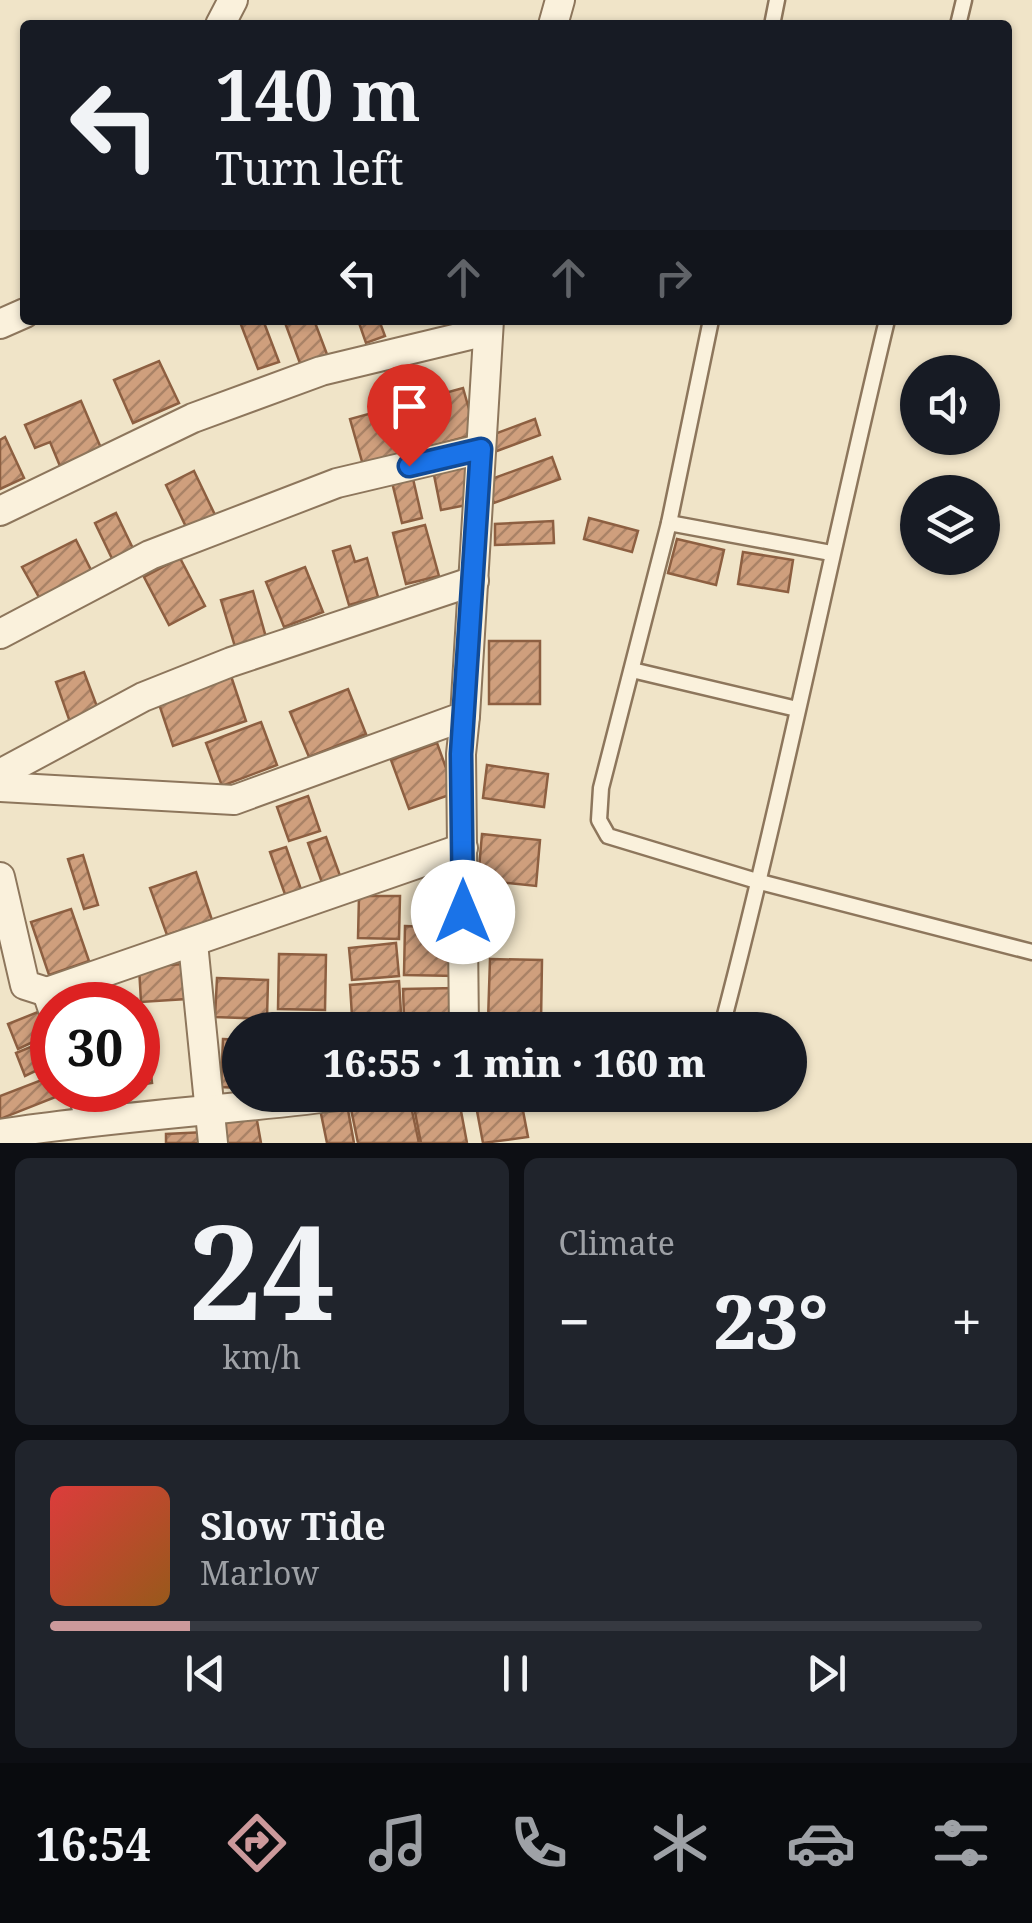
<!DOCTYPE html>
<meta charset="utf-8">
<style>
body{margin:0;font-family:"Noto Serif",serif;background:#20242c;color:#f1f3f6;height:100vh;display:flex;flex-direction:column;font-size:38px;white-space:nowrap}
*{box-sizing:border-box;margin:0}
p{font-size:32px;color:#9ea1a6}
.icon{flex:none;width:55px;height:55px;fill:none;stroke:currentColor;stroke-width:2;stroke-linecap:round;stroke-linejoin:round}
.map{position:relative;height:1143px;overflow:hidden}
.details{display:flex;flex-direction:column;gap:15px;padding:15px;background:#0d0f14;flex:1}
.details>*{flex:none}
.hud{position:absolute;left:20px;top:20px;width:992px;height:305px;border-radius:10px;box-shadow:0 2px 8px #0004;background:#171b24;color:#f1f3f6;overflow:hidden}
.fabs{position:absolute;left:900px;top:355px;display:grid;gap:20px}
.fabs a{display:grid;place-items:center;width:100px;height:100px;border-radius:50%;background:#171b24;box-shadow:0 2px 8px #0004;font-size:50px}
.speed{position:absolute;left:30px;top:982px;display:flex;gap:20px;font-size:50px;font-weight:700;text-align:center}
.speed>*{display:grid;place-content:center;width:130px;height:130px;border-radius:50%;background:#171b24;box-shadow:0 2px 8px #0004;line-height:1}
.speed .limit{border:15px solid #d22;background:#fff;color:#111}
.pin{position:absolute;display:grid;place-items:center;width:85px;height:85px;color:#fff;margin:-102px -42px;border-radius:50% 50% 50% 0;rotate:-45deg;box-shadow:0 0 10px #0007}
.pin .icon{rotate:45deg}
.me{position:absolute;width:110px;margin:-55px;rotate:0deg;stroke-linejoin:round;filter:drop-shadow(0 0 8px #0008)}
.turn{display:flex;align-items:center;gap:35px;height:210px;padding:0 30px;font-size:45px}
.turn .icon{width:130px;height:130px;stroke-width:2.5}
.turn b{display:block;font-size:70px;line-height:85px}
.lanes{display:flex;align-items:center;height:95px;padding:0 30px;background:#0003;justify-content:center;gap:50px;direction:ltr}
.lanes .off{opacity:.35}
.big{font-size:75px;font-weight:800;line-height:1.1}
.details .widget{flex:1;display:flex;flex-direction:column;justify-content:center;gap:15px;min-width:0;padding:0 35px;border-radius:15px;background:#20242c}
.details .dial{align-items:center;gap:0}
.dial b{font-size:130px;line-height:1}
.song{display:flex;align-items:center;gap:30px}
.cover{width:120px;height:120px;border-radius:15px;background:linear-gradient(135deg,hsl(0 70% 55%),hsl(30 70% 35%))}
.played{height:10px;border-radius:5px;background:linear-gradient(90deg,#cc999b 15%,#363941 15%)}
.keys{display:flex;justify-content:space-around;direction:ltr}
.heat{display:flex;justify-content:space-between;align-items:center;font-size:55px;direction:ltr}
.details .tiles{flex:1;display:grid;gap:15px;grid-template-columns:1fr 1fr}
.widget:last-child{grid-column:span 2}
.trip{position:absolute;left:222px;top:1012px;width:585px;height:100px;border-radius:50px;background:#171b24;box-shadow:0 2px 8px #0004;font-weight:800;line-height:100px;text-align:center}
.dock{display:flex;height:160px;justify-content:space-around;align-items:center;background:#090b0e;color:#9ea1a6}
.dock .icon{width:70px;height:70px}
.dock .active{color:#cc999b}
.dock b{font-size:45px;color:#f1f3f6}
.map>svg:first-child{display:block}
</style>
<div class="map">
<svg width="1032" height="1143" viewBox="0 0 1032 1143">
<defs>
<pattern id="building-hatch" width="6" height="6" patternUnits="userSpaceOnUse" patternTransform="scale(2.5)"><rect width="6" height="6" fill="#cf9f7d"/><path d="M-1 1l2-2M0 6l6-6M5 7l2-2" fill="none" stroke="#a98266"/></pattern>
</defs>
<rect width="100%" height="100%" fill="#f0e4c8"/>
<g fill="url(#building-hatch)" stroke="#8d5f41" stroke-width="2.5">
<path d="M 263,320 L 279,362 L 258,369 L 240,322 Z"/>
<path d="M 284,320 L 314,320 L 328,357 L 301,366 Z"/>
<path d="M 358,320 L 379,320 L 385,336 L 366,343 Z"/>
<path d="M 159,361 L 179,403 L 133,423 L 114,380 Z"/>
<path d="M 463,388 L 476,434 L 363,465 L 350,419 Z"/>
<path d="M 81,401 L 101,448 L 60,466 L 50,442 L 35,448 L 25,425 Z"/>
<path d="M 535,419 L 540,435 L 494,452 L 489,436 Z"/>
<path d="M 5,437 L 24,478 L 0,489 L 0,440 Z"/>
<path d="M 552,457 L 560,479 L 494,503 L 486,481 Z"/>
<path d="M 469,463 L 477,503 L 441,510 L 433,470 Z"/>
<path d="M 411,470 L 422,518 L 402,523 L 390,474 Z"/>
<path d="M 194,471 L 216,517 L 188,531 L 166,485 Z"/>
<path d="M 116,513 L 138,559 L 118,571 L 95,523 Z"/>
<path d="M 589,518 L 638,531 L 632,552 L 584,539 Z"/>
<path d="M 553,521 L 554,543 L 495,545 L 495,524 Z"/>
<path d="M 425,525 L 439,576 L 406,584 L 393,533 Z"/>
<path d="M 677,539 L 724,550 L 716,585 L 668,573 Z"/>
<path d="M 76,540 L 96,580 L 44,606 L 22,567 Z"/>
<path d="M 350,546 L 355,562 L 367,558 L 378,597 L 349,605 L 333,551 Z"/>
<path d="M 743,552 L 793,560 L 788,592 L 738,584 Z"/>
<path d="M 180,558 L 205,606 L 169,625 L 144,577 Z"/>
<path d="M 305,567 L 323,612 L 284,627 L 266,582 Z"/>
<path d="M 253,591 L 267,641 L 236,650 L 221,600 Z"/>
<rect x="489" y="641" width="51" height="63"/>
<path d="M 84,672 L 99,712 L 70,722 L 56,682 Z"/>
<path d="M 231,676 L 246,721 L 173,746 L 158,701 Z"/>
<path d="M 348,689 L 366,734 L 309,757 L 290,712 Z"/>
<path d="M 261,722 L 277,765 L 222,786 L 206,743 Z"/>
<path d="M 437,743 L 455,793 L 409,809 L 391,760 Z"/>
<path d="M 487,765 L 548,774 L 544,807 L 483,798 Z"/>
<path d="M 308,796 L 320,831 L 289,841 L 277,807 Z"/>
<path d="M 482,834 L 540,840 L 536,886 L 478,880 Z"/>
<path d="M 326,837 L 343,884 L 325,891 L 308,843 Z"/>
<path d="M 286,847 L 303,895 L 287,900 L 270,852 Z"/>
<path d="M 83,855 L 98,905 L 84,909 L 68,859 Z"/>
<path d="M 196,872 L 212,920 L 167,935 L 150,888 Z"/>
<path d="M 359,896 L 400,896 L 399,939 L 358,938 Z"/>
<path d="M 71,909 L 89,961 L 49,975 L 31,922 Z"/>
<path d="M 405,926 L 458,928 L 457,976 L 404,975 Z"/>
<path d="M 396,943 L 399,976 L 352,980 L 349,948 Z"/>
<path d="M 279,954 L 326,955 L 325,1010 L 278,1009 Z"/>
<path d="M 490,959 L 542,960 L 541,1023 L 488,1021 Z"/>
<path d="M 184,964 L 186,999 L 141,1002 L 139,967 Z"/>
<path d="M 217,978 L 268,980 L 267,1019 L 215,1017 Z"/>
<path d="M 399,981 L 401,1013 L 352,1016 L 350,985 Z"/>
<path d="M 457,988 L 458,1015 L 404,1017 L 403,989 Z"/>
<path d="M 76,996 L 137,999 L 137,1005 L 75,1005 Z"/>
<path d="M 48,1008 L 52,1033 L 18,1049 L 8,1024 Z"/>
<path d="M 333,1016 L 333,1030 L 279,1030 L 278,1017 Z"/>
<path d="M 410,1023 L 410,1030 L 352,1030 L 352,1026 Z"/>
<path d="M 52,1038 L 52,1063 L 25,1076 L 16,1053 Z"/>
<path d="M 223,1039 L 240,1040 L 240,1088 L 221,1087 Z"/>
<path d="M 149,1057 L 152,1083 L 138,1085 L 138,1058 Z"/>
<path d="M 52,1076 L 52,1090 L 73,1090 L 0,1119 L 0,1096 Z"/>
<path d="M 458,1095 L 467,1143 L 421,1143 L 413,1102 Z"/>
<path d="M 474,1095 L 520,1095 L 528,1137 L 483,1143 Z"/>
<path d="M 409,1097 L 419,1143 L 358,1143 L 351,1109 Z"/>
<path d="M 346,1099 L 354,1143 L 327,1143 L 319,1104 Z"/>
<path d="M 256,1115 L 261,1143 L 219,1143 L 216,1122 Z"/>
<path d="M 205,1132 L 205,1143 L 166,1143 L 166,1134 Z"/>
</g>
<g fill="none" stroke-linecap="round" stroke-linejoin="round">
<defs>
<g id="service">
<path d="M 772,25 L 777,0"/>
<path d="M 958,25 L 964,0"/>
<path d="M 711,320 L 669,523 L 601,788 L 599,820 L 608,836 L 760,882 L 1032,952"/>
<path d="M 669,523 L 831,553"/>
<path d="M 632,670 L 797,709"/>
<path d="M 721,1030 C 783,795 830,556 887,320"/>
</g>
<g id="minor">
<path d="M 220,25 L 233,0"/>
<path d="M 553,25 L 560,0"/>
<path d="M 0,324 L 25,313"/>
<path d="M 0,511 L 193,418 L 321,371 L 487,331"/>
<path d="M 0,634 L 150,555 L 337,483 L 481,449"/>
<path d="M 0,774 L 143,697 L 231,662 L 474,581"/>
<path d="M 0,787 L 234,800 L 465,716 L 489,320"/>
<path d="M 0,877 L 25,985 L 47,992"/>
<path d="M 193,943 L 213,1143"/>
<path d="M 52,1007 L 47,992 L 463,848"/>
<path d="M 464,1030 L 461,754 L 465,716"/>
<path d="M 81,1090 L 91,1120"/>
<path d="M 0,1134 C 115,1116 231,1110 346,1095"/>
</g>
</defs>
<use href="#service" stroke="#8d765c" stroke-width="19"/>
<use href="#minor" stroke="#8d765c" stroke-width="32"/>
<use href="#service" stroke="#faf1dc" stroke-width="14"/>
<use href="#minor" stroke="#faf1dc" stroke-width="28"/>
</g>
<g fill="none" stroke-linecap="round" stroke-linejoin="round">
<defs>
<path id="route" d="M 409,466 L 481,449 L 461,754 L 463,912"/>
</defs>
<use href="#route" stroke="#114b97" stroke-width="25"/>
<use href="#route" stroke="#1a73e8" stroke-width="18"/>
</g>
</svg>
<div class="fabs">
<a><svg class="icon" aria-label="sound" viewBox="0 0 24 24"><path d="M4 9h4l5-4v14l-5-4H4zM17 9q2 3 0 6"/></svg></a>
<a><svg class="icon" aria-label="layers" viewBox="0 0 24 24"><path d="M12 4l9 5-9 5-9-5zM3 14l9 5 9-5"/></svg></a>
</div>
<div class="speed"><div class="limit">30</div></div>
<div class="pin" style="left:409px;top:466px;background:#d93025"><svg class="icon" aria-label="arrive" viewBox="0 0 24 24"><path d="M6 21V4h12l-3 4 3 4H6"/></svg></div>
<svg class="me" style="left:463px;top:912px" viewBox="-20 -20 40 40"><circle r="19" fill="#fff"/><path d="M0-13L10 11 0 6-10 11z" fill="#1a73e8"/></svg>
<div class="trip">16:55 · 1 min · 160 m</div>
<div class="hud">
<div class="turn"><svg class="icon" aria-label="left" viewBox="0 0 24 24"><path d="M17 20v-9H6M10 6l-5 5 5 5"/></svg><div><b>140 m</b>Turn left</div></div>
<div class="lanes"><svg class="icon" aria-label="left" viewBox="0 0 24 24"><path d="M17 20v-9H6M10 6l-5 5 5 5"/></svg><svg class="icon off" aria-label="ahead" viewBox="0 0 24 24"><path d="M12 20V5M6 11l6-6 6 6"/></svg><svg class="icon off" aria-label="ahead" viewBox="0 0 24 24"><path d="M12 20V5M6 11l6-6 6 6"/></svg><svg class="icon off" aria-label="right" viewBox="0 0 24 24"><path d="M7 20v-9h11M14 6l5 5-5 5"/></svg></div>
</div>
</div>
<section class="details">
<div class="tiles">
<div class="widget dial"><b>24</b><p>km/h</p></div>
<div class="widget"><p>Climate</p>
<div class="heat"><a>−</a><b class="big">23°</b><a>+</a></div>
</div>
<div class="widget">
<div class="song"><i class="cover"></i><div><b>Slow Tide</b><p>Marlow</p></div></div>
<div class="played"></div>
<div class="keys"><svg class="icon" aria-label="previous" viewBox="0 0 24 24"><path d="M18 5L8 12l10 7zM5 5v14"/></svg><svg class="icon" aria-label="pause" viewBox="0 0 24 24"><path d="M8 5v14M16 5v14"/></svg><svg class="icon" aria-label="next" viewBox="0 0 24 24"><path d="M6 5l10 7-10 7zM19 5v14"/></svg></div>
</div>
</div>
</section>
<nav class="dock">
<b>16:54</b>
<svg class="icon active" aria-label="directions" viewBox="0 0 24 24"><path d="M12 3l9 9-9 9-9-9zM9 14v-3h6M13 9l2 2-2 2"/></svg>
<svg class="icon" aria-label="music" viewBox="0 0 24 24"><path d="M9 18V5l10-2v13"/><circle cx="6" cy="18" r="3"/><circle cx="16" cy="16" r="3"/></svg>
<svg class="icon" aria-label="phone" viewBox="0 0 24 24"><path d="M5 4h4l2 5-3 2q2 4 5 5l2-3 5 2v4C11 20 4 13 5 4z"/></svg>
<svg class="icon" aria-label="climate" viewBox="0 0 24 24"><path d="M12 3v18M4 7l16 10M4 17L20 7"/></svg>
<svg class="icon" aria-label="car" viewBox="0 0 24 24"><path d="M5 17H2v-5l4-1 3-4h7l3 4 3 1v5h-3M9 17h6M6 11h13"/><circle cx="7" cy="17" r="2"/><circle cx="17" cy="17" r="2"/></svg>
<svg class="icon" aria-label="filters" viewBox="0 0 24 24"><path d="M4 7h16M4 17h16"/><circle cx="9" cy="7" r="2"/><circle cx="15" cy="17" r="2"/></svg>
</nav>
